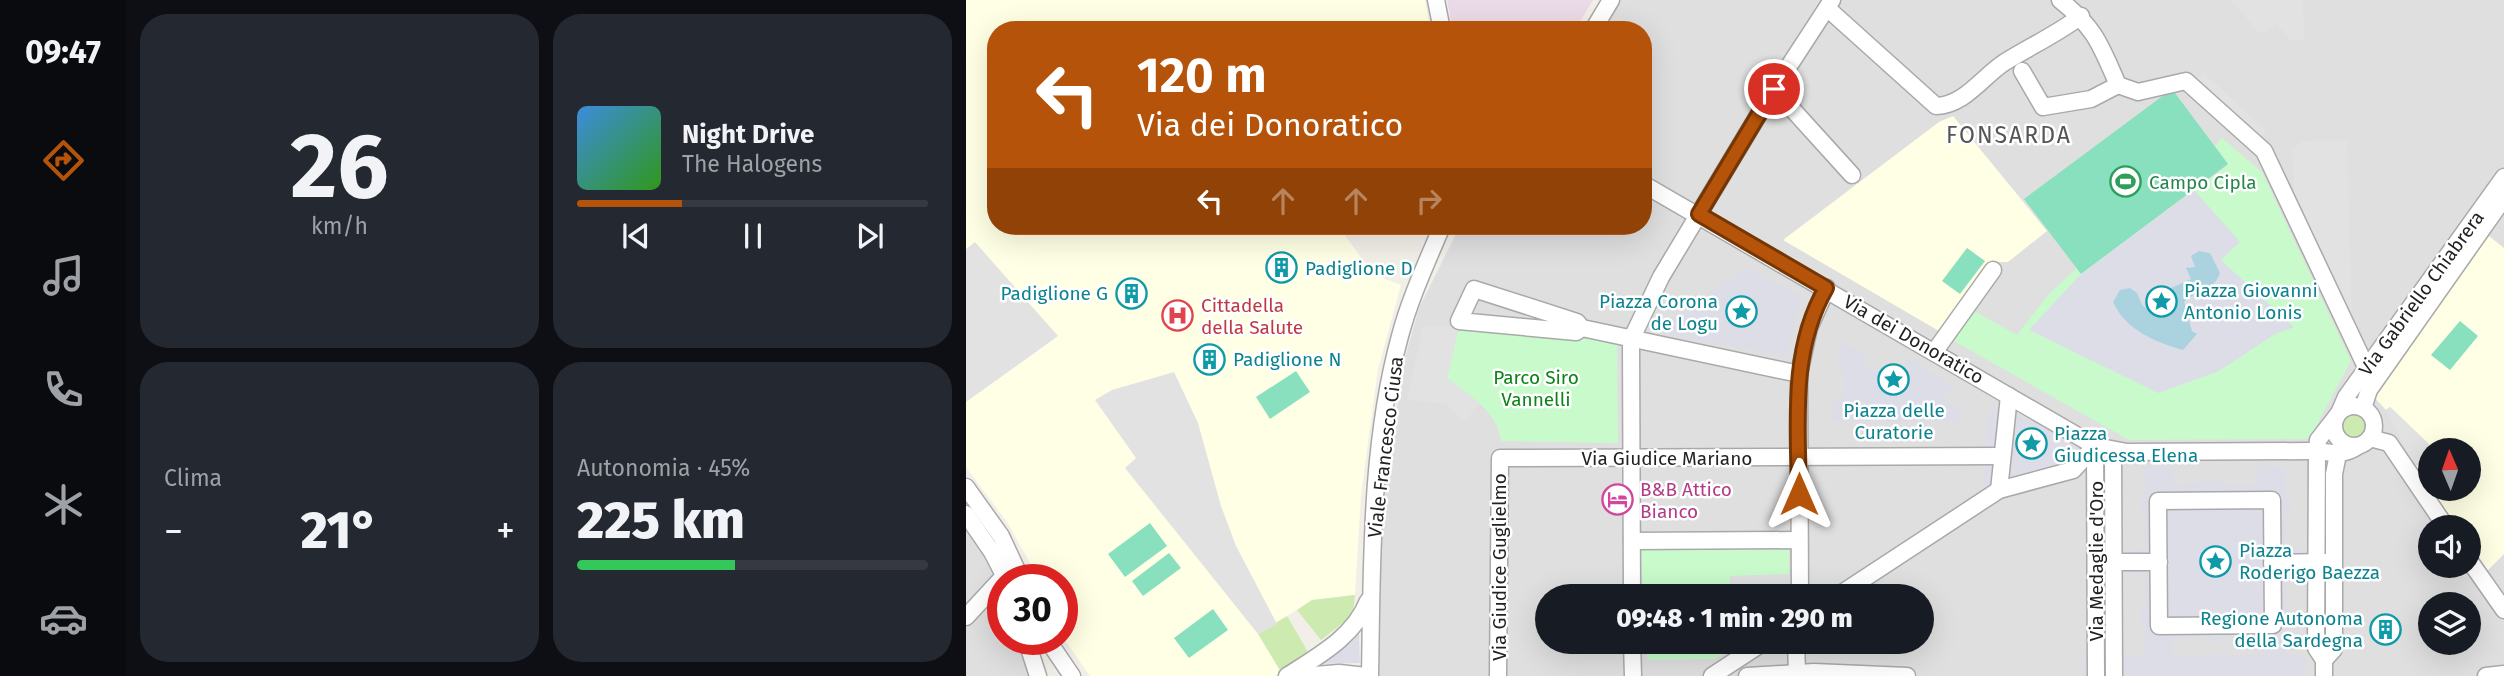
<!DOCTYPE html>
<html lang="it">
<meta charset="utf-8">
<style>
body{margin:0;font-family:"Fira Sans",sans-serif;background:#242831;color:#f1f3f6;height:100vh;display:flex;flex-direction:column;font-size:26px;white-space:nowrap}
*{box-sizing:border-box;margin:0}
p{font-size:23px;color:#9ea1a6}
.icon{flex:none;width:38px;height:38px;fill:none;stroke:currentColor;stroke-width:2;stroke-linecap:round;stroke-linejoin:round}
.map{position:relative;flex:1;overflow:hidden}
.drawer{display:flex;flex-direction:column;gap:14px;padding:14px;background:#0d0f14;width:840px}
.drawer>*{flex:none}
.top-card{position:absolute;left:21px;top:21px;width:665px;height:214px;border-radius:28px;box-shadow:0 7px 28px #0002;background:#b45309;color:#fff;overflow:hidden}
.needle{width:46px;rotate:358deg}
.buttons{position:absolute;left:1452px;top:438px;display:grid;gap:14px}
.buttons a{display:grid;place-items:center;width:63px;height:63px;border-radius:50%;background:#171b24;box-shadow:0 7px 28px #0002;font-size:35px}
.speed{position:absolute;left:21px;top:564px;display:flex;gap:14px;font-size:35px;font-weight:700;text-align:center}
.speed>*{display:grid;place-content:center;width:91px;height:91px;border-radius:50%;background:#171b24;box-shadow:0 7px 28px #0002;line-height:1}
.speed .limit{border:10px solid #d22;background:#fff;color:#111}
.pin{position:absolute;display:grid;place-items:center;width:60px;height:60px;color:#fff;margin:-30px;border:4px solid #fff;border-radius:50%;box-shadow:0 2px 7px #0007}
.me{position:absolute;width:77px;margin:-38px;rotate:0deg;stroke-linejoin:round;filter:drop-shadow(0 0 5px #0008)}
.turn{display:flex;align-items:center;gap:24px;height:147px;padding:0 35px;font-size:32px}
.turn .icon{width:91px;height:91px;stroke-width:2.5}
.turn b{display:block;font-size:49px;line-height:60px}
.lanes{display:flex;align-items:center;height:66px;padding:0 35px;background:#0003;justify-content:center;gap:35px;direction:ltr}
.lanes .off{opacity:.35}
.big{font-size:52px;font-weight:800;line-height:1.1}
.drawer .card{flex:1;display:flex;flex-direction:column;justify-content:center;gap:10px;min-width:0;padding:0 24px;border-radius:28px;background:#242831}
.drawer .dial{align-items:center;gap:0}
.dial b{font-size:91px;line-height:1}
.song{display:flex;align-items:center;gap:21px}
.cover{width:84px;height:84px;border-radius:10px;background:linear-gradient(135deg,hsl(210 70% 55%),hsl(110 70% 35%))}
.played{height:7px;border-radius:4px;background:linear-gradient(90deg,#b45309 30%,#363941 30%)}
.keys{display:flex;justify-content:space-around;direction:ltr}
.heat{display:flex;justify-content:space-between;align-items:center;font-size:38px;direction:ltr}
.charge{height:10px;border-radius:5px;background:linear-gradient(90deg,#34c759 45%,#363941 0)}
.drawer .tiles{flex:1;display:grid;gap:14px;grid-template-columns:repeat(2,1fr)}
.trip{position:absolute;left:569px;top:584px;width:399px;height:70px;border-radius:35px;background:#171b24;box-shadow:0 7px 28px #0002;font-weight:800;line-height:70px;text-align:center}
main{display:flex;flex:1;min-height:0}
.dock{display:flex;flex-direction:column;width:126px;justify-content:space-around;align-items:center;background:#090b0e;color:#9ea1a6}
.dock .icon{width:49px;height:49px}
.dock .active{color:#b45309}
.dock b{font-size:32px;color:#f1f3f6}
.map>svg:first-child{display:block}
</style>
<main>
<nav class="dock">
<b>09:47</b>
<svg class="icon active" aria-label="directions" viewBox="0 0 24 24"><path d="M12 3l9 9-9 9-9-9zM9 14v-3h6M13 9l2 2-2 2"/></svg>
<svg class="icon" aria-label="music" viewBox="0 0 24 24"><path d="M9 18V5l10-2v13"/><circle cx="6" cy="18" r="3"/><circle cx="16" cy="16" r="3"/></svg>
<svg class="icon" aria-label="phone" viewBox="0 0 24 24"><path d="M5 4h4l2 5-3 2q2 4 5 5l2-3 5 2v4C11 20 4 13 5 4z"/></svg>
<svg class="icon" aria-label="climate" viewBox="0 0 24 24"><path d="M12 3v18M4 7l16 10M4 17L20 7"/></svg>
<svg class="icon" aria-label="car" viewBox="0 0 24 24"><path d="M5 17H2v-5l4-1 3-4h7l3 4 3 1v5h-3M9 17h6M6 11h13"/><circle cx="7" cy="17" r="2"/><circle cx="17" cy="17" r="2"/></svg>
</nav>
<section class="drawer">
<div class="tiles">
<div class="card dial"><b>26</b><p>km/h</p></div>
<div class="card">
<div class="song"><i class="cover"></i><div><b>Night Drive</b><p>The Halogens</p></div></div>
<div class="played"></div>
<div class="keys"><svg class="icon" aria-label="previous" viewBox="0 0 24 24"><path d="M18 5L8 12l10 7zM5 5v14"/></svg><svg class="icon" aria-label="pause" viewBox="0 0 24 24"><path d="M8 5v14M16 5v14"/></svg><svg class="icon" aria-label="next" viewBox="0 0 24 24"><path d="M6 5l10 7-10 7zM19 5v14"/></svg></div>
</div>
<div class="card"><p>Clima</p>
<div class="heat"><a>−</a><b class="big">21°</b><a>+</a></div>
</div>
<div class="card"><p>Autonomia · 45%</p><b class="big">225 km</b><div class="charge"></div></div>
</div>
</section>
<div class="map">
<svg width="1538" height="676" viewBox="0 0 1538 676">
<rect width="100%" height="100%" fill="#f2efe9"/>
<g fill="#e0dfdf" fill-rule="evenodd">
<path d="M 651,0 L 1538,0 L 1538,676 L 405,676 L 419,487 L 438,361 L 453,308 L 494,226 L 677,226 L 677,30 L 632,30 ZM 1465,450 L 1503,450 L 1503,488 L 1465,488 ZM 1465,527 L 1503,527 L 1503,565 L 1465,565 ZM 581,597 L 956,597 L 956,642 L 581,642 ZM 1465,604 L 1503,604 L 1503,642 L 1465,642 Z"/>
<path d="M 0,502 L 37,556 L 37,639 L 68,639 L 81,676 L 0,676 Z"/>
</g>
<path fill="#ebdbe8" d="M 481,0 L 627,0 L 609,30 L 487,30 Z"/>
<g fill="#ffffe5">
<path d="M 0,0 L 459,0 L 464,30 L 30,30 L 30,226 L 372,226 L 408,275 L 435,285 L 412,369 L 395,495 L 389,595 L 346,600 L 293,634 L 315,672 L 309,676 L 124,676 L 96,636 L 96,579 L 73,579 L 41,522 L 0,467 Z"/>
<path d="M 987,116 L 1081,231 L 1042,262 L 1024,262 L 973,331 L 817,240 L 973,122 Z"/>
<path d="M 1523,236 L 1538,248 L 1538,554 L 1521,571 L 1503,545 L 1503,527 L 1490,527 L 1449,467 L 1465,456 L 1465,488 L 1503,488 L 1503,450 L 1469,450 L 1424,407 L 1420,410 L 1408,397 Z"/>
</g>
<g fill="#cdebb0">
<path d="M 1384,406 C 1403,406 1413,421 1404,438 L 1380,444 L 1369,431 Z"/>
<path d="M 389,595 L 387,615 L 355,640 L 331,610 L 346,600 Z"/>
<path d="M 321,616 L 342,652 L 315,672 L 292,634 Z"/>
</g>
<g fill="#c8facc">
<path d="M 1256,138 L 1296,172 L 1385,361 L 1343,439 L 1163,440 L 988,341 L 1008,311 L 1051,335 L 1082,295 L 1111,268 L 1115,273 L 1262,165 L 1249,146 Z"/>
<path d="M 493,327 L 651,342 L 652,443 L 535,441 C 532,412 503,395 481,378 Z"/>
<path d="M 675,549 L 823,550 L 823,574 L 764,576 L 764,597 L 677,597 Z"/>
<path d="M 680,642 L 765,642 L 765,651 L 748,659 L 681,660 Z"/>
</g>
<g fill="#88e0be">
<path d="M 1206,89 L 1262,164 L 1115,274 L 1058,199 Z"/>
<path d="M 1001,248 L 1019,261 L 994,294 L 976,281 Z"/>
<path d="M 1494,321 L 1512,336 L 1484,370 L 1465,355 Z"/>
<path d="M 330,371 L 344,392 L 304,419 L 290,397 Z"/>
<path d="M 184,523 L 201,546 L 159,577 L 142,554 Z"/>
<path d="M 203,553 L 215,568 L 177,596 L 166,581 Z"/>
<path d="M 247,609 L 262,630 L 223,658 L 208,638 Z"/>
</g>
<g fill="#e2e2e2">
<path d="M 1264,0 L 1337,0 L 1338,40 L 1325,40 L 1309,23 L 1299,34 L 1293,32 Z"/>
<path d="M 1237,72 L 1301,131 L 1292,140 L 1228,82 Z"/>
<path d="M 1381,140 L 1386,315 L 1328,194 L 1326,148 L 1338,141 Z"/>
<path d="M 9,242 L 92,336 L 0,402 L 0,249 Z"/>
<path d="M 457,326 L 493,327 L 481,378 L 513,403 L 499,422 L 480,404 L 441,400 Z"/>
<path d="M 208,372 L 232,423 L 255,506 L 270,546 L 311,624 L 292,634 L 159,468 L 170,458 L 129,400 L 146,390 Z"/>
<path d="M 1424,407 L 1469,450 L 1465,450 L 1465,456 L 1449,467 L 1420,410 Z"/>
</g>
<g fill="#dddde8" fill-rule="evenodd">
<path d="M 1228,190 L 1274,242 L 1255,260 L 1328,327 L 1309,334 L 1253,371 L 1192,393 L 1063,330 L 1115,274 Z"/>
<path d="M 780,268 L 836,296 L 820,357 L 693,332 L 696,322 L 702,323 Z"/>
<path d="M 875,341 L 899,355 L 896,362 L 915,374 L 919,367 L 932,374 L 942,358 L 986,384 L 978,399 L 995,409 L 991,422 L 865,421 L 868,397 L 878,397 L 879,372 L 871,372 Z"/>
<path d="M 1027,406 L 1052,416 L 1121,449 L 1099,466 L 1016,487 L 1021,422 Z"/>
<path d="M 1291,465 L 1320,467 L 1320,500 L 1324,501 L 1324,515 L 1320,515 L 1320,549 L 1338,550 L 1339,572 L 1320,574 L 1320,607 L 1325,607 L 1325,622 L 1320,622 L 1320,655 L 1339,656 L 1340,676 L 1117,676 L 1118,657 L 1179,656 L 1179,622 L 1175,622 L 1175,608 L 1179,607 L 1179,574 L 1160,573 L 1161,550 L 1179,549 L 1179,515 L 1174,515 L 1174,501 L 1179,501 L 1179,467 L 1207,466 L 1209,485 L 1256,480 L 1257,484 L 1290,485 ZM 1243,637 L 1243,642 L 1257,642 L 1257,638 L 1290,637 L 1292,655 L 1207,655 L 1209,638 Z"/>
<path d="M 393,632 L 394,663 L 351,664 Z"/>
</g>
<path fill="#aad3df" d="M 1233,251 L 1244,253 L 1254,273 C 1248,291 1232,289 1218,302 L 1226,331 L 1231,334 L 1217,350 C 1189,342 1160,330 1147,302 L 1154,290 L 1164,288 L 1171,293 L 1176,305 L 1186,312 L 1196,311 L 1203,289 L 1225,279 L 1220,268 L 1229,267 L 1225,256 Z"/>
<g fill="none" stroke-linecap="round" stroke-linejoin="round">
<defs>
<g id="minor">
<path d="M 470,0 L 476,30"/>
<path d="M 1094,0 C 1130,29 1134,44 1152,85"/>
<path d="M 861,8 L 970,106 C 999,105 1017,76 1039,62 C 1065,46 1091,34 1115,16"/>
<path d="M 627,30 L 645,0"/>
<path d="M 1056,71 L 1077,107 L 1125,99 L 1152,85"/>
<path d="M 1152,85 L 1172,92 L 1220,81 L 1298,151 L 1401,369"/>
<path d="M 808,89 L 886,175"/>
<path d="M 677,184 L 1129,446 L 1161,452 L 1344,451 C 1363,451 1374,458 1392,446"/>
<path d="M 616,328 L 610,332 L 493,321 L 508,289 L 611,322 L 616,328 L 833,374"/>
<path d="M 969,351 L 1027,270"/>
<circle cx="1388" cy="426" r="20"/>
<path d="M 1397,408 L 1403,390 L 1538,198"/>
<path d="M 1374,411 L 1380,397 L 1538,177"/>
<path d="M 1404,438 L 1423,443 L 1480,527"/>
<path d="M 1129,446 L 1130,676"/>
<path d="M 1147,451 L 1148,676"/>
<path d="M 0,487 L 35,536 L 55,579"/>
<path d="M 1033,490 L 1043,396"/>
<path d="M 1306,500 L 1307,625 L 1193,626 L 1192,501 Z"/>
<path d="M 0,514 L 26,552 L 40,579"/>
<path d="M 666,541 L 833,540"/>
<path d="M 1503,560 L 1538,610"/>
<path d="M 1139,562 L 1193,562"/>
<path d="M 1306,563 L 1360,562"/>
<path d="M 666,597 L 665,340 L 695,277 L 808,89 L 866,0"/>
<path d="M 834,597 L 833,374 L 843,328 L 861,288"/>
<path d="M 870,597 L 1033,490 L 1107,470 L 1129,446"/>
<path d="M 0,617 L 38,576"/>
<path d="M 60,639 L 72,676"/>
<path d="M 81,639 L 106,676"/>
<path d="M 666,642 L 667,676"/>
<path d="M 830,642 L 831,672"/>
<path d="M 1358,660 L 1368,649 L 1368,474 L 1372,454"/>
<path d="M 321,676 C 352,656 388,637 402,601"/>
<path d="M 337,676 L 373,673 L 400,676"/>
<path d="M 404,676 C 406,564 404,445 434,336 C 444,298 461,262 476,226"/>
<path d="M 532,676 L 534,458 L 1035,456"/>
<path d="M 746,676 L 798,642"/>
<path d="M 781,676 L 848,672 L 941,676"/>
<path d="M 1358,676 L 1358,660 L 1350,648 L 1351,451 L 1352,440 L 1370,417"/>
<path d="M 1520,676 L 1538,674"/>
</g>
</defs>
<use href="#minor" stroke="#a9a9a9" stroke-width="19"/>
<use href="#minor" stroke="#fff" stroke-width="16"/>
</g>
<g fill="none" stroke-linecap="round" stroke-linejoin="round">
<defs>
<path id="route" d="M 808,89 L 733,214 L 860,288 C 824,350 832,424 833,494"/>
</defs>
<use href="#route" stroke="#753606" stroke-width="18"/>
<use href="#route" stroke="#b45309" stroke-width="12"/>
</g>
<defs>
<symbol id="stadium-ring" viewBox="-11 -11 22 22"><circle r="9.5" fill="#fff" stroke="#2e9e5b" stroke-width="1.5"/><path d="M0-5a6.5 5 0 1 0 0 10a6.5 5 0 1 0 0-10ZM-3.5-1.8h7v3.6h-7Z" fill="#2e9e5b"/></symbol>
<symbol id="building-ring" viewBox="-11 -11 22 22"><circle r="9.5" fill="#fff" stroke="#0f9aa8" stroke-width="1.5"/><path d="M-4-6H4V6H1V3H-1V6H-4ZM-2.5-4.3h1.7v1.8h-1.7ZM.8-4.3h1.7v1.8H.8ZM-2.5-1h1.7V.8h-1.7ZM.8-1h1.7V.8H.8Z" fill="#0f9aa8"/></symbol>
<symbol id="sight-ring" viewBox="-11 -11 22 22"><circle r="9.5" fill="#fff" stroke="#0f9aa8" stroke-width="1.5"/><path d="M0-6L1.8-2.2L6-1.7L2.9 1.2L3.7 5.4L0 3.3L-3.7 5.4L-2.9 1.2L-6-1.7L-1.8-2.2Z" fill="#0f9aa8"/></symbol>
<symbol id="hospital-ring" viewBox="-11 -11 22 22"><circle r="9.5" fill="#fff" stroke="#e0444e" stroke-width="1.5"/><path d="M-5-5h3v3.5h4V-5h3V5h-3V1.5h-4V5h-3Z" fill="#e0444e"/></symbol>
<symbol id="hotel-ring" viewBox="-11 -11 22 22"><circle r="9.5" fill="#fff" stroke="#d1479c" stroke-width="1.5"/><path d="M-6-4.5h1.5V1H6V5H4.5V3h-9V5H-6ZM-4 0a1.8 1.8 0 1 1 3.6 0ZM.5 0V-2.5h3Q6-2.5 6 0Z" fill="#d1479c"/></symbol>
</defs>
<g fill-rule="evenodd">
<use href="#stadium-ring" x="1142" y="164" width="35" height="35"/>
<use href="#building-ring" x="298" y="250" width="35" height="35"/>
<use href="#building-ring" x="148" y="276" width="35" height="35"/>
<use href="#sight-ring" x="1178" y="284" width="35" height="35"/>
<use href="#sight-ring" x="758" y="294" width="35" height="35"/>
<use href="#hospital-ring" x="194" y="298" width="35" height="35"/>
<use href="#building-ring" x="226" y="342" width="35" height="35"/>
<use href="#sight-ring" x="910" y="362" width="35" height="35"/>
<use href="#sight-ring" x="1048" y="426" width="35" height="35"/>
<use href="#hotel-ring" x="634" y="482" width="35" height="35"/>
<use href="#sight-ring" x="1232" y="544" width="35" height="35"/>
<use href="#building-ring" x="1402" y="612" width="35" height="35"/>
</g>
<g text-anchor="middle" stroke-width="5" stroke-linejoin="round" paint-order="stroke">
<g font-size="19" fill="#27864d" stroke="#fff" text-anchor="start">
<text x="1183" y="189">Campo Cipla</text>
</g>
<g font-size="19" fill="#0d838f" stroke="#fff" text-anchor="start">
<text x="339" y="275">Padiglione D</text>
<text x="1218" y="297">Piazza Giovanni<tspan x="1218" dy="22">Antonio Lonis</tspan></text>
<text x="142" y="300" text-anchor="end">Padiglione G</text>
<text x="752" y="308" text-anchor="end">Piazza Corona<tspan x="752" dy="22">de Logu</tspan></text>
<text x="267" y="366">Padiglione N</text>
<text x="928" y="417" text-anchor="middle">Piazza delle<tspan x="928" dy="22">Curatorie</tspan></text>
<text x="1088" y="440">Piazza<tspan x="1088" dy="22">Giudicessa Elena</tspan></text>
<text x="1273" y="557">Piazza<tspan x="1273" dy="22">Roderigo Baezza</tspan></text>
<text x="1397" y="625" text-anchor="end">Regione Autonoma<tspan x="1397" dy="22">della Sardegna</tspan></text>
</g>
<g font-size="19" fill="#222" stroke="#fff">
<text transform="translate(1455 293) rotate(-54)" y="7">Via Gabriello Chiabrera</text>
<text transform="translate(948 339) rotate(30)" y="7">Via dei Donoratico</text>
<text transform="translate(419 447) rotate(-83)" y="7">Viale Francesco Ciusa</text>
<text x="701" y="465">Via Giudice Mariano</text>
<text transform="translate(1130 561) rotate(-90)" y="7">Via Medaglie d'Oro</text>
<text transform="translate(533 567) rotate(-90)" y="7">Via Giudice Guglielmo</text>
</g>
<g font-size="19" fill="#be3a42" stroke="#fff" text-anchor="start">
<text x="235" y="312">Cittadella<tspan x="235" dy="22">della Salute</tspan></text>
</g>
<g font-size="19" fill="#0c8416" stroke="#fff">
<text x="570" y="384">Parco Siro<tspan x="570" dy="22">Vannelli</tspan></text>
</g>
<g font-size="19" fill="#b23c85" stroke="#fff" text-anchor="start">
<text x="674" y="496">B&amp;B Attico<tspan x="674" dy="22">Bianco</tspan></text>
</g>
<g font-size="23" letter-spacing="2" fill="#555" stroke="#fff">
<text x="1043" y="143">FONSARDA</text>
</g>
</g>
</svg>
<div class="buttons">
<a><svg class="needle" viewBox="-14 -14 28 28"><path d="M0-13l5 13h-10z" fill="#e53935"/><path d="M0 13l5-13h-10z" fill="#9ea1a6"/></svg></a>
<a><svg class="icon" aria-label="sound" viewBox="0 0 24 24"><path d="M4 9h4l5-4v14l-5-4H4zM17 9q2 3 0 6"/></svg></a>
<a><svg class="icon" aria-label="layers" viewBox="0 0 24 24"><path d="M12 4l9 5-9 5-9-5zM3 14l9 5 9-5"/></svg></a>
</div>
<div class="speed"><div class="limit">30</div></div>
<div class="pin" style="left:808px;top:89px;background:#d93025"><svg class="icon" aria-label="arrive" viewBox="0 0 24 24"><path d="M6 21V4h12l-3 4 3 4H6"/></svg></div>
<svg class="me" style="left:833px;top:494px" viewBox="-20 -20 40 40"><path d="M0-17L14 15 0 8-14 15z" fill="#b45309" stroke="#fff" stroke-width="4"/></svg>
<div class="trip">09:48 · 1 min · 290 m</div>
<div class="top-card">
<div class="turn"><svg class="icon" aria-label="left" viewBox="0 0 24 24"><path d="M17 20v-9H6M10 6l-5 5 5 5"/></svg><div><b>120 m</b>Via dei Donoratico</div></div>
<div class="lanes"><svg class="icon" aria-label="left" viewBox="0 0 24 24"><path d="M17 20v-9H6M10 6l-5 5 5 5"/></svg><svg class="icon off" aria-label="ahead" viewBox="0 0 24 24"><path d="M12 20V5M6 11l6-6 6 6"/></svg><svg class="icon off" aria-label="ahead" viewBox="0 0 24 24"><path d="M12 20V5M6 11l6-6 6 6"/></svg><svg class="icon off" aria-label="right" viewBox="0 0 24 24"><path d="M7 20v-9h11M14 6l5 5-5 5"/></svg></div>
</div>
</div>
</main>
